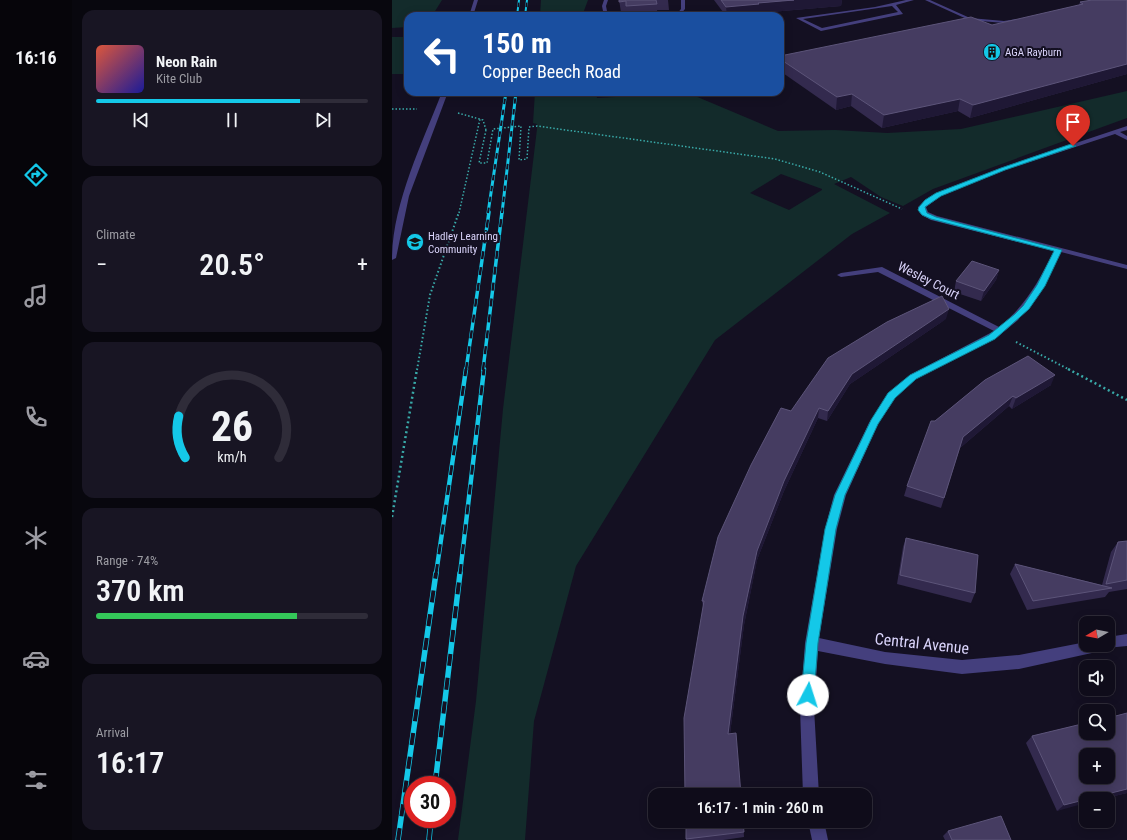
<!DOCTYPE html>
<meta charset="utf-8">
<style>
body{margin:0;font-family:"Roboto Condensed",sans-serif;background:#181523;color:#f1f3f6;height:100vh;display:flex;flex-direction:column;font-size:15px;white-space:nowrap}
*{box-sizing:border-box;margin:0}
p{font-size:13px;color:#9b9ba2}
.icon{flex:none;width:22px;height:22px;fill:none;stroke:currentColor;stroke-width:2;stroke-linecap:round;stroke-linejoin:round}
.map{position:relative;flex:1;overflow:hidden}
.details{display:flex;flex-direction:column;gap:10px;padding:10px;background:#08070e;width:320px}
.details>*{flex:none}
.guide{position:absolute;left:12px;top:12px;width:380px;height:84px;border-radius:12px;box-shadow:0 2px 10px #0003,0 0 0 1px #2f2c39;background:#1a4fa0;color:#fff;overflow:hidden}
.needle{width:26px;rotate:260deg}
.controls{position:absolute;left:687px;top:616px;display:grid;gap:8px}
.controls a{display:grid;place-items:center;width:36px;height:36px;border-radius:8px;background:#0f0c1a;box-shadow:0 2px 10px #0003,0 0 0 1px #2f2c39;font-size:20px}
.speed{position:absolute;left:12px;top:776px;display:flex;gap:8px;font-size:20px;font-weight:700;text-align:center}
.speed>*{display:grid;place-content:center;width:52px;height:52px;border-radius:50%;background:#0f0c1a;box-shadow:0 2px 10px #0003,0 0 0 1px #2f2c39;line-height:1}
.speed .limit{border:6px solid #d22;background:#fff;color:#111}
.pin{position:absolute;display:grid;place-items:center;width:34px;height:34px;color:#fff;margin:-41px -17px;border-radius:50% 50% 50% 0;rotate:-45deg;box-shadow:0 0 4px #0007}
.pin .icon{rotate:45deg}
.me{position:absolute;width:44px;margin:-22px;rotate:5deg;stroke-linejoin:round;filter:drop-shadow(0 0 3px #0008)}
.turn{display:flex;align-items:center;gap:14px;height:84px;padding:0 12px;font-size:18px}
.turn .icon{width:52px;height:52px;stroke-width:2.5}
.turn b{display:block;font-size:28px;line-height:34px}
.big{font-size:30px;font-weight:600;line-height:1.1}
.details .tile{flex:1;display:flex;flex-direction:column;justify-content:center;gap:6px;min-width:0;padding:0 14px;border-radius:12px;background:#181523}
.details .dial{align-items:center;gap:0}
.dial svg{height:104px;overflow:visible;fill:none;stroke:#2f2c39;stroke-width:7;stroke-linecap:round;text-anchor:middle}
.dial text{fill:#f1f3f6;stroke:none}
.song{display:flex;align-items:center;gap:12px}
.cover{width:48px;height:48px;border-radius:6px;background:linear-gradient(135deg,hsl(10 70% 55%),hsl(240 70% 35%))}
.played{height:4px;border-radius:2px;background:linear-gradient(90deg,#14c8e8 75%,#2f2c39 75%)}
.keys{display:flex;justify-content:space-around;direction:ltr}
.heat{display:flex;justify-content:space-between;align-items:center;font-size:22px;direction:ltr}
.charge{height:6px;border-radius:3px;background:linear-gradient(90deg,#34c759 74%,#2f2c39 0)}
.trip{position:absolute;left:256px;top:788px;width:224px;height:40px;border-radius:12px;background:#0f0c1a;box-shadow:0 2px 10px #0003,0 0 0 1px #2f2c39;font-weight:600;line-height:40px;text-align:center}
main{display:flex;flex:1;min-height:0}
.tab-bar{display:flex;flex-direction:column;width:72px;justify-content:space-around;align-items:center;background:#06050a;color:#9b9ba2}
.tab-bar .icon{width:28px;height:28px}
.tab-bar .current{color:#14c8e8}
.tab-bar b{font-size:18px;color:#f1f3f6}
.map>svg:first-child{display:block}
</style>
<main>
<nav class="tab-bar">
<b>16:16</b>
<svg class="icon current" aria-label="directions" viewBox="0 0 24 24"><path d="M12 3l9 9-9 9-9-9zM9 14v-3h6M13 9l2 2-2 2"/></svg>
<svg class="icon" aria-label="music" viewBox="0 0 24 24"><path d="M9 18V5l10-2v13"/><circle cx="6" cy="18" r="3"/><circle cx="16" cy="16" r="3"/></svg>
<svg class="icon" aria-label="phone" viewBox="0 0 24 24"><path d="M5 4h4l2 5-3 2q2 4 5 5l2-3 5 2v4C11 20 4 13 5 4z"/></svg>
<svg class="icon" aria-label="climate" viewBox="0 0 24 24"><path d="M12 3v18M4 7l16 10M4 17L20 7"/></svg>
<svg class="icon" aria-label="car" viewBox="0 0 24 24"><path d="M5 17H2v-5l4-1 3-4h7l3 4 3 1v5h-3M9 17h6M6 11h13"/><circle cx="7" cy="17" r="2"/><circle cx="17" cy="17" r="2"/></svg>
<svg class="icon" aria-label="filters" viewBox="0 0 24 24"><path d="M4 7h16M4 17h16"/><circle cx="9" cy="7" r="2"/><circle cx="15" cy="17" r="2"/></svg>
</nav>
<section class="details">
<div class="tile">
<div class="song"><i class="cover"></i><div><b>Neon Rain</b><p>Kite Club</p></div></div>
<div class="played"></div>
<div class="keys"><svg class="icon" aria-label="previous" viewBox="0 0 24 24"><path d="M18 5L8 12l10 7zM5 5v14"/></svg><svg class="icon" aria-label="pause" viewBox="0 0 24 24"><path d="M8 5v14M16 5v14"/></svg><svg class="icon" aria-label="next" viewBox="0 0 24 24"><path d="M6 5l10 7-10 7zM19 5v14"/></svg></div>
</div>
<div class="tile"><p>Climate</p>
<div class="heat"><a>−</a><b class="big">20.5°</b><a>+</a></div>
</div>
<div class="tile dial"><svg viewBox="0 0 100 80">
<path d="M14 69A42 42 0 1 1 86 69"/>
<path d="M14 69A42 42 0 0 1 9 37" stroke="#14c8e8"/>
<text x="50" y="56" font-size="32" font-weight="700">26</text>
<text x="50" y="72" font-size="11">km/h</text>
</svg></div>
<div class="tile"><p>Range · 74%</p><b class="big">370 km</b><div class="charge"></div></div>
<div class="tile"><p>Arrival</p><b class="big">16:17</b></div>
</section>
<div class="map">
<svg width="735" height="840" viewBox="0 0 735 840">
<rect width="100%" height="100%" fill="#141022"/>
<g fill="#132b2b" fill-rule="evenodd">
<path d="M 0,0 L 50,0 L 40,16 L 16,16 L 16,27 L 0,28 Z"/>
<path d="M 149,0 L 196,0 L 190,16 L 148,16 Z"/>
<rect x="0" y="37" width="16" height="37"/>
<path d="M 735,91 L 735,118 L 541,189 L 511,206 L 489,197 L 459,177 L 442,184 L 498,213 L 460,234 L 323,340 L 184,566 L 142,721 L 133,840 L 66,840 L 84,701 L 111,409 L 145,129 L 145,124 L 141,123 L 143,92 L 204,92 L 205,98 L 296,93 L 386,131 L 443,130 L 495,133 L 569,129 ZM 389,174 L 430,189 L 430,190 L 397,210 L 358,193 Z"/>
</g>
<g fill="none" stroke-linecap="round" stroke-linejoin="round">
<g stroke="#39aaa9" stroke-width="1.5" stroke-dasharray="1.5 2" stroke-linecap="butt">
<path d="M 0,109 L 25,109"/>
<path d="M 66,113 L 91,120 L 94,130"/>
<path d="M 137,127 L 145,126 L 383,159 L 428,172 L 510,209"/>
<path d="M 67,213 L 88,119"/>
</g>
<g stroke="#39aaa9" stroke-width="2" stroke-dasharray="1.5 2.5" stroke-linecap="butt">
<path d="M 624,342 L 678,370"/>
<path d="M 25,370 L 38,295 L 67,212"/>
</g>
<g stroke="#39aaa9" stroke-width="2.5" stroke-dasharray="2 3" stroke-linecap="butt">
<path d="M 676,369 L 735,400"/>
<path d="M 0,517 L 25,369"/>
</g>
<g fill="#443f7d" fill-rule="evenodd">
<path d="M 82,0 L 86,0 L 81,16 L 77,16 Z"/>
<path d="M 212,0 L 216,0 L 214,6 L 216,16 L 212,16 L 210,6 Z"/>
<path d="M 289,0 L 293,0 L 293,9 L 287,16 L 283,16 L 289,9 Z"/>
<path d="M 514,0 L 522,0 L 504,5 L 511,14 L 429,31 L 404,18 L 483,7 ZM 500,6 L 506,12 L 430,28 L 411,19 Z"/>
<path d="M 533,0 L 538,0 L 578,18 L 612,21 L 625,19 L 627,20 L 612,23 L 577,20 Z"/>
<path d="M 50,92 L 56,92 L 17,196 L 4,258 L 0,260 C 0,204 30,144 50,92 Z"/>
</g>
<g fill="#443f7d" fill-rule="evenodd">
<path d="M 735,126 L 735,130 L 728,132 L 735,136 L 735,140 L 723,134 L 613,170 L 549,196 L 534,207 L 536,212 L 545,216 L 735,265 L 735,269 L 669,252 L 651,287 L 626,320 L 603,339 L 524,379 L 503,398 L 486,424 L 454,495 L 445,529 L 427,638 L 493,652 L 570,660 L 627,655 L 694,642 L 694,645 L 716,645 L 716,637 L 735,634 L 735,646 L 714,648 L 709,651 L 627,669 L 570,674 L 493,664 L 426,651 L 422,708 L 427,795 L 411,795 L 408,708 L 413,643 L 433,529 L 442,495 L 477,423 L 497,394 L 518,375 L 602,331 L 486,272 L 449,277 L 445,275 L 449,273 L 490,267 L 607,327 C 633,307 648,279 662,251 L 539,220 C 534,217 526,215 526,207 L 533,201 L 545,194 L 609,168 Z"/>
<path d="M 416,821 L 432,821 L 436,840 L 420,840 Z"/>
</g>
<defs>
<g id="rail-far4">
<path d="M 125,16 L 127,0"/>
<path d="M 133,16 L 135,0"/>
</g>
<g id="rail-far3">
<path d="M 96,213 L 114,92"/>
<path d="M 110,213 L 124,92"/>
</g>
<g id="rail-far2">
<path d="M 74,370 L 97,212"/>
<path d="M 91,370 L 110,212"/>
</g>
<g id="rail-far1">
<path d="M 44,574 L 74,369"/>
<path d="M 68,574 L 92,369"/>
</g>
<g id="rail">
<path d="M 43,785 L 68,573"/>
<path d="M 6,840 L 44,573"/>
<path d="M 37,840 L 39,819"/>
</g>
</defs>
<use href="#rail-far4" stroke="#14c8e8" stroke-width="2"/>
<use href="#rail-far3" stroke="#14c8e8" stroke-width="3"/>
<use href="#rail-far2" stroke="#14c8e8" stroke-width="3.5"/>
<use href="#rail-far1" stroke="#14c8e8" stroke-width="4.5"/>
<use href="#rail" stroke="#14c8e8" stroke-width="5.5"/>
<use href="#rail-far4" stroke="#141022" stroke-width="1.5" stroke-dasharray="4.5" stroke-linecap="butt"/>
<use href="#rail-far3" stroke="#141022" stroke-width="2" stroke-dasharray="5.5" stroke-linecap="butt"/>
<use href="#rail-far2" stroke="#141022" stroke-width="2.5" stroke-dasharray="8" stroke-linecap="butt"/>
<use href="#rail-far1" stroke="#141022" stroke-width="3" stroke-dasharray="10" stroke-linecap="butt"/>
<use href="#rail" stroke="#141022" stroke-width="4" stroke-dasharray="12" stroke-linecap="butt"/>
<path stroke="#39aaa9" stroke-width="1.5" stroke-dasharray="1.5 2" stroke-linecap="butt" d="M 94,130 L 87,163 L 95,163 L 101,129 L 129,126 L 127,160 L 135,159 L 137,127"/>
</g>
<g fill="#332a4e">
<path d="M 227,0 L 276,0 L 277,10 L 265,10 L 266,15 L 235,16 L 234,12 L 229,12 Z"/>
<path d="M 322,0 L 450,0 L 449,6 L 367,13 L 367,15 L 352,16 L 334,16 Z"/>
<path d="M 735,0 L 735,74 L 578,118 L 566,111 L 490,128 L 459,106 L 444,110 L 388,71 L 388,56 L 600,25 L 687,5 L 688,2 Z"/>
<path d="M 607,270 L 604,280 L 589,301 L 562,292 L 564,281 Z"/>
<path d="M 554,319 L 458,384 L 435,421 L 426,418 L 392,491 L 365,560 L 352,625 L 338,734 L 349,795 L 310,601 L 399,411 Z"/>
<path d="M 593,380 L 659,385 L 620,409 L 617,406 L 568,448 L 549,508 L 512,496 L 515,486 L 543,421 Z"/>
<path d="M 514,538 L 583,593 L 579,603 L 505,584 L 511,547 Z"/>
<path d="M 735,541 L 735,589 L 717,592 L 713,597 L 635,610 L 618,574 L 623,564 L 710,585 L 719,552 L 726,542 Z"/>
<path d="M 735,713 L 735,793 L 710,799 L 694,799 L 665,811 L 634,743 L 640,736 Z"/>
<path d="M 351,821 L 352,837 L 331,840 L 294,840 L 294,839 Z"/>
<path d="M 556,831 L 619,840 L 553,840 L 551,836 Z"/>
</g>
<g fill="#1f1835">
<path d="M 402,0 L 450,0 L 449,6 L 367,13 L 367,15 L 352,16 L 335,16 L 334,7 L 366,3 Z"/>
<path d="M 735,64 L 735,74 L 578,118 L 581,105 Z"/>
<path d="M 460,94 L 459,106 L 444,110 L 445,97 Z"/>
<path d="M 568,99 L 566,111 L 490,128 L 492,115 Z"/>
<path d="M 607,270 L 604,280 L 589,301 L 592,291 Z"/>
<path d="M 557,309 L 554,319 L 458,384 L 435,421 L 436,411 L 460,374 Z"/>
<path d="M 663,375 L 659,385 L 620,409 L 624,398 Z"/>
<path d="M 621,396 L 617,406 L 568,448 L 571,437 Z"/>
<path d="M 427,408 L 426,418 L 392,491 L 365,560 L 352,625 L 337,741 L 336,734 L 351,616 L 365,551 L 392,481 Z"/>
<path d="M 735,789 L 735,793 L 710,799 L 695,799 Z"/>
<path d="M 694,799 L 694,803 L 665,811 L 672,805 Z"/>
</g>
<g fill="#453c61" stroke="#5c5479" fill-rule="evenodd">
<path d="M 227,0 L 264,0 L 265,4 L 234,6 L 234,1 L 227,2 Z"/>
<path d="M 329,0 L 402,0 L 366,3 L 367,4 L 334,7 Z"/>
<path d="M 700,0 L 735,0 L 735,64 L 581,105 L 568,99 L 492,115 L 460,94 L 445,97 L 388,59 L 388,56 L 579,17 L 600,25 L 691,4 L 688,2 Z"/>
<path d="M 580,261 L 607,270 L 592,291 L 564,281 Z"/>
<path d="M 550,296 L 557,309 L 460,374 L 436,411 L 427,408 L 392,481 L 365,551 L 351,616 L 336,734 L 344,733 L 349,795 L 293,795 L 292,718 L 312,601 L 310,601 L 326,537 L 359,465 L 389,408 L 399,411 L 436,358 L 495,322 Z"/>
<path d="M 636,356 L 663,375 L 624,398 L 621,396 L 571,437 L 552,498 L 515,486 L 539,421 L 543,421 L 593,380 Z"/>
<path d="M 514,538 L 586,555 L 583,593 L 508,575 Z"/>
<path d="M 735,541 L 735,580 L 714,584 L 726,542 Z"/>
<path d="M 623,564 L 720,588 L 641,601 Z"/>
<path d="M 735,713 L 735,789 L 672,805 L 640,736 L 694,723 L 694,733 L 716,733 L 716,718 ZM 694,755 L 716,755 L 716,777 L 694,777 Z"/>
<path d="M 609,816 L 619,840 L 560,840 L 556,831 Z"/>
<path d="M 294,821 L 351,821 L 352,832 L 294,839 Z"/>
</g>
<path fill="#14c8e8" stroke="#0d8297" d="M 679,144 L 684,146 L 613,170 L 549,196 L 533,207 L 535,213 L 544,217 L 670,250 L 653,286 L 637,309 L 628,317 L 603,339 L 524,379 L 503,398 L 486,424 L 453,495 L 444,529 L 426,643 L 422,695 L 420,699 L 416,701 L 411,699 L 409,695 L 414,643 L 433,529 L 443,495 L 479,420 L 496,393 L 518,375 L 597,335 L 623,314 L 631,306 L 645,285 L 662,251 L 539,219 L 530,215 L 526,210 L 527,207 L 533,200 L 544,193 L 609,168 Z"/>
<defs>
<symbol id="building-disc" viewBox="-11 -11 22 22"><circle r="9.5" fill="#14c8e8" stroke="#141022"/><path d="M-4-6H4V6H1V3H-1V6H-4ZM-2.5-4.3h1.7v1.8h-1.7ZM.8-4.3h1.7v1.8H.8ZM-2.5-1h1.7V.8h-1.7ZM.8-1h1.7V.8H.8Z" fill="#111"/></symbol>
<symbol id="school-disc" viewBox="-11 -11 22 22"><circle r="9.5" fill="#14c8e8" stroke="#141022"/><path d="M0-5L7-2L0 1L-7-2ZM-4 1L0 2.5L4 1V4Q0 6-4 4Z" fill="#111"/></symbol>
</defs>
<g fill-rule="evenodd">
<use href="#building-disc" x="590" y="42" width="20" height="20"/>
<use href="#school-disc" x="13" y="232" width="20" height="20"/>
</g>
<g text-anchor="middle" stroke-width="4" stroke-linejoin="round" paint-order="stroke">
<g font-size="11" fill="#dad4fb" stroke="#141022" text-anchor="start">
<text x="613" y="56">AGA Rayburn</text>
<text x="36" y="240">Hadley Learning<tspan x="36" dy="13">Community</tspan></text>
</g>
<g font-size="13" fill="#dad4fb" stroke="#141022">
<text transform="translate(537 280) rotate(27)" y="5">Wesley Court</text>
</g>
<g font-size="16" fill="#dad4fb" stroke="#141022">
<text transform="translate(530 643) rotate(6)" y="6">Central Avenue</text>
</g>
</g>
</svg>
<div class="controls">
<a><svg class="needle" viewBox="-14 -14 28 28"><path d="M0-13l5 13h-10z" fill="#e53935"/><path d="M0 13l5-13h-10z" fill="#9b9ba2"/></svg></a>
<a><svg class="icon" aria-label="sound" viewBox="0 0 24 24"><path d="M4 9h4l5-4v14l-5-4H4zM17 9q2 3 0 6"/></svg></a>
<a><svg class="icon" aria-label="search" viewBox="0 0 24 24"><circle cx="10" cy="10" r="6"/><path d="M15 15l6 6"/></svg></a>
<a>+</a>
<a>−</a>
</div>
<div class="speed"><div class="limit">30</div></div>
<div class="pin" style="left:681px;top:146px;background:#d93025"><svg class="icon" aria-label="arrive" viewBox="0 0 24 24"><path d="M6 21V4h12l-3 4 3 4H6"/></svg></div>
<svg class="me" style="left:416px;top:695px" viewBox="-20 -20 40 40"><circle r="19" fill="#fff"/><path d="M0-13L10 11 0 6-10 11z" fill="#14c8e8"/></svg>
<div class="trip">16:17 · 1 min · 260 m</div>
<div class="guide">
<div class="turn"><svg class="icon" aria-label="left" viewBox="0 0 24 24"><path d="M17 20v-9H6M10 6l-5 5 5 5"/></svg><div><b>150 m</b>Copper Beech Road</div></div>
</div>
</div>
</main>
